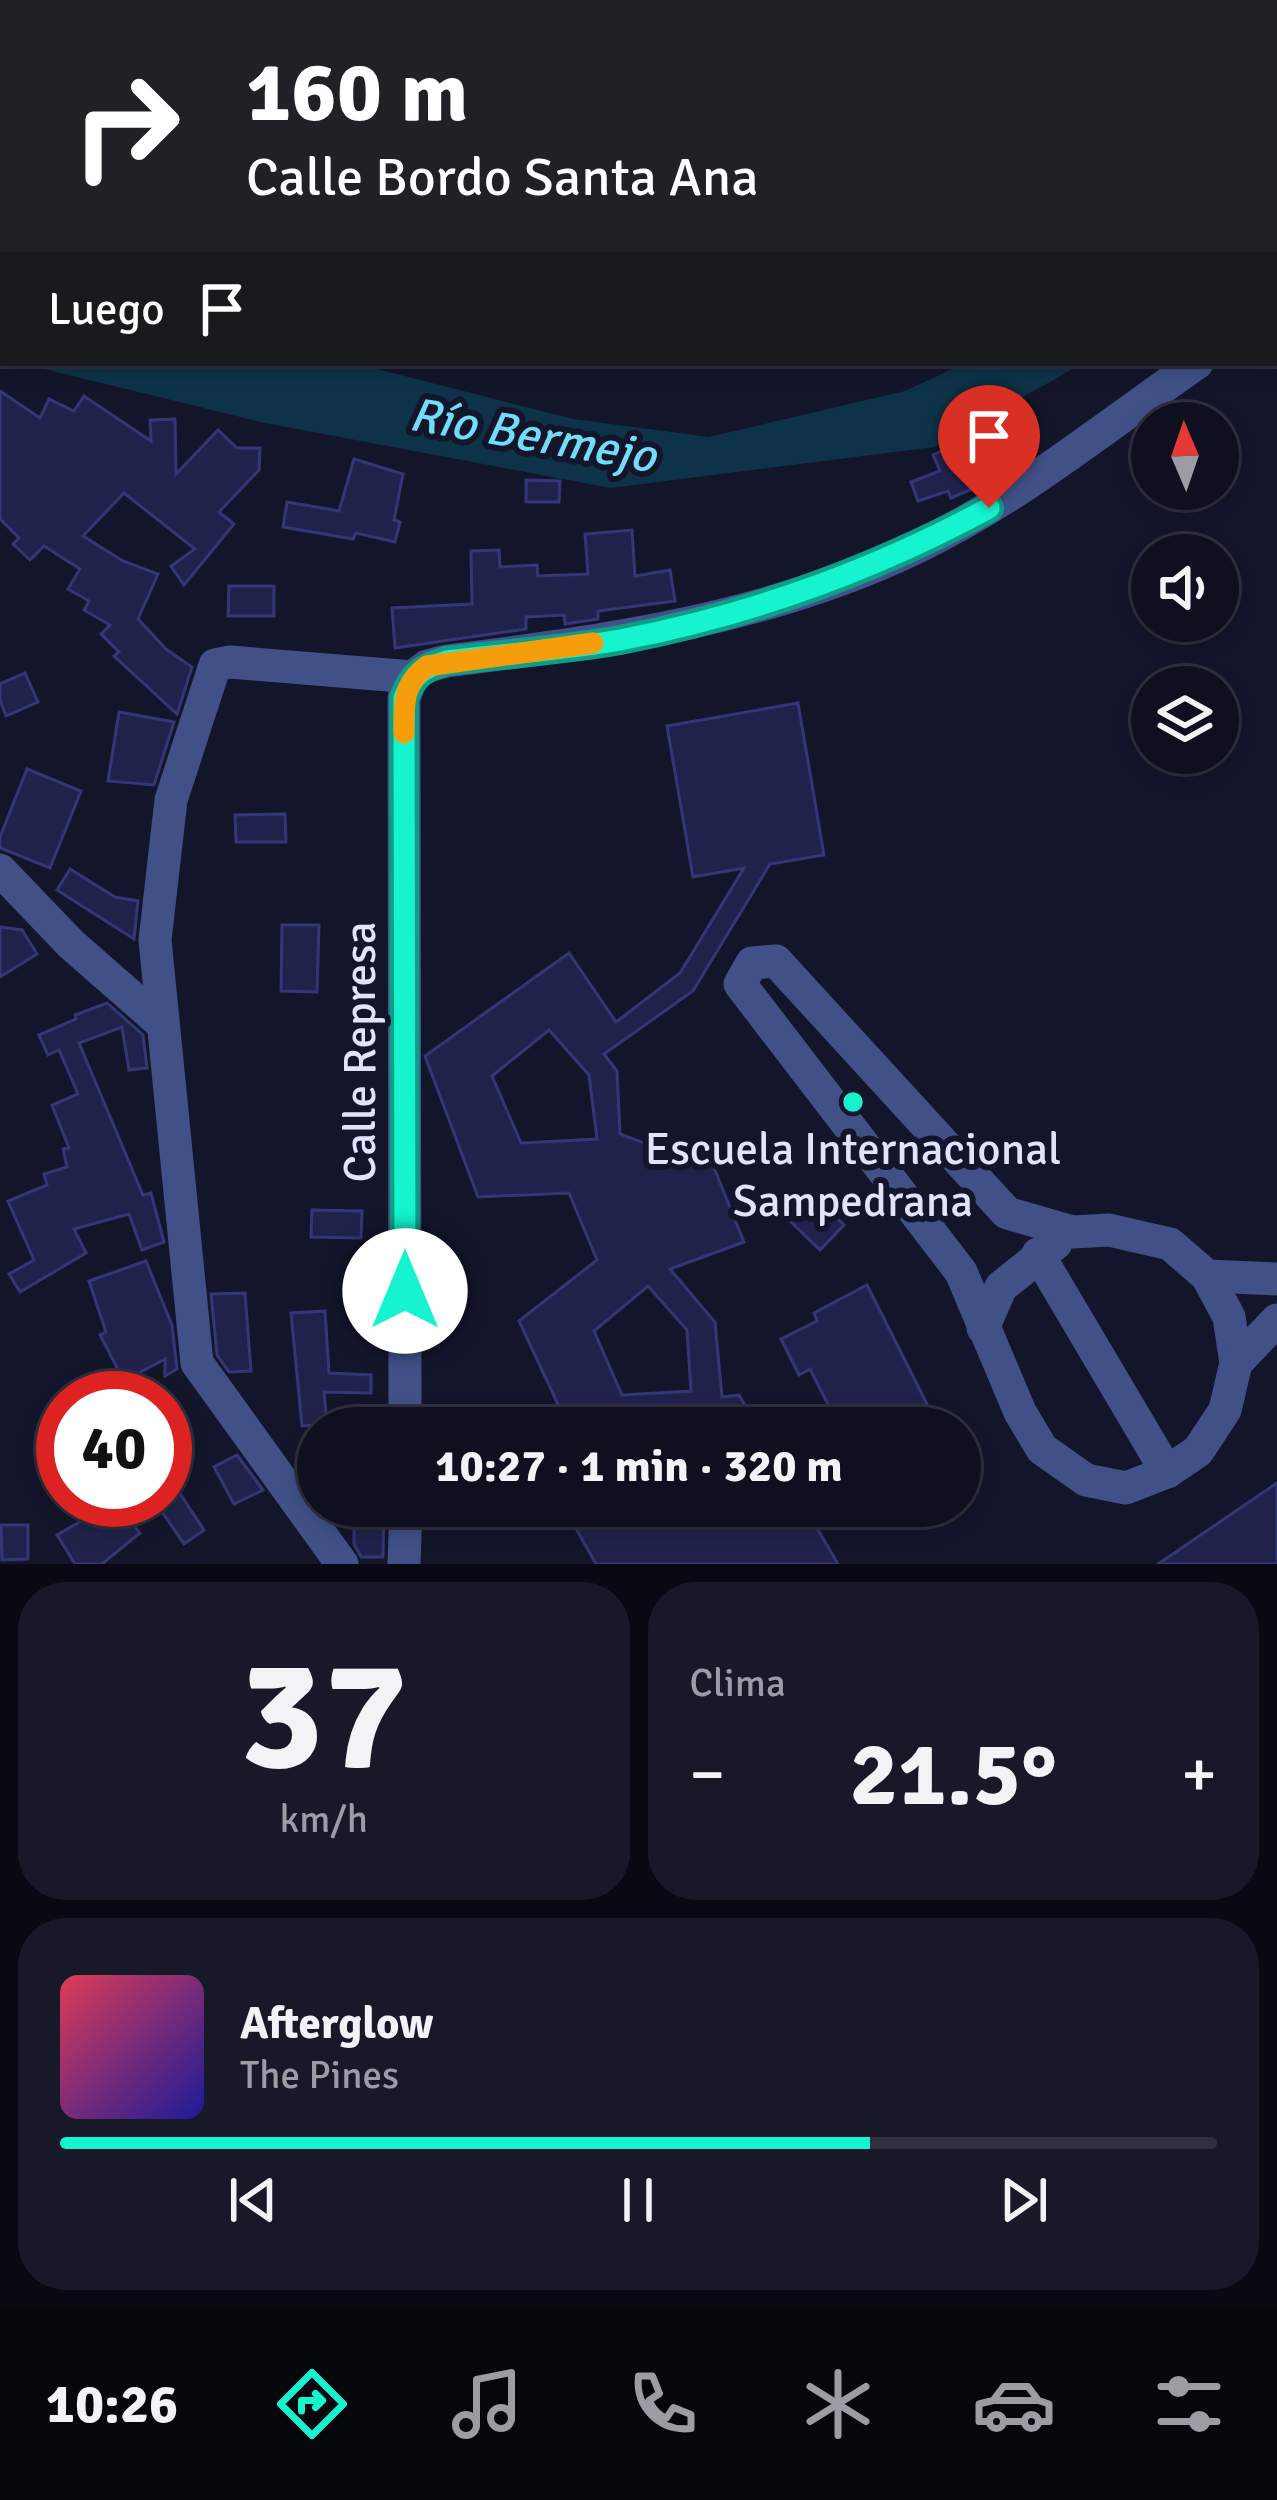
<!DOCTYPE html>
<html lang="es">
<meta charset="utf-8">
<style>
body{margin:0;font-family:Signika,sans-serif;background:#171929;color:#f1f3f6;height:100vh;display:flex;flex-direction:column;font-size:45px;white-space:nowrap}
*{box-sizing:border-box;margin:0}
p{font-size:39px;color:#9b9da5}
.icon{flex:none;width:66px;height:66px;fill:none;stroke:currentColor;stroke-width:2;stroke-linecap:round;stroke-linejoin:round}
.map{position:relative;height:1564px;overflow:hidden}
.drawer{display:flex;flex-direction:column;gap:18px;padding:18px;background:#080912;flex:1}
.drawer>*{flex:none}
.guide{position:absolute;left:0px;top:0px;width:1278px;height:366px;box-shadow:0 6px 18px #0003,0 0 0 3px #2e303e;background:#202124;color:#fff;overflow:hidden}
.needle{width:78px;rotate:358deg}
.tools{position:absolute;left:1131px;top:402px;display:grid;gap:24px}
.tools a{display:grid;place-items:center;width:108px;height:108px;border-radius:50%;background:#0e1020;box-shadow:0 6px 18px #0003,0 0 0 3px #2e303e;font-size:60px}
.speed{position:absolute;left:36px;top:1371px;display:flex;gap:24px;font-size:60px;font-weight:700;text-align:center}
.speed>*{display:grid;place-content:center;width:156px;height:156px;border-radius:50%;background:#0e1020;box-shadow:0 6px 18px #0003,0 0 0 3px #2e303e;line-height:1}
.speed .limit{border:18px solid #d22;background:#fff;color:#111}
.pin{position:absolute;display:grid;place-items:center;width:102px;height:102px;color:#fff;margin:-123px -51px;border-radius:50% 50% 50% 0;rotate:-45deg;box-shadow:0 0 12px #0007}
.pin .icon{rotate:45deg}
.me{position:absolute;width:132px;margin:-66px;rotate:0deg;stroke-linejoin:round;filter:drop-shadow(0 0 9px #0008)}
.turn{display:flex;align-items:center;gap:42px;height:252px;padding:0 48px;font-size:54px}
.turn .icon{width:156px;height:156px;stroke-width:2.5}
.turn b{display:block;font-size:84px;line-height:102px}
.then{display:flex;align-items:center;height:114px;padding:0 48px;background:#0003;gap:24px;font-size:45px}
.big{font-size:90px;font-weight:700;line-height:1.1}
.drawer .widget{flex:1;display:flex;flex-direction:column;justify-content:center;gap:18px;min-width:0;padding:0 42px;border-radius:48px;background:#171929}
.drawer .dial{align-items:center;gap:0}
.dial b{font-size:156px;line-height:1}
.song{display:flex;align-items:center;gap:36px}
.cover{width:144px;height:144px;border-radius:18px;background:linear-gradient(135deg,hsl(350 70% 55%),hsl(240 70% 35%))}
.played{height:12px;border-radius:6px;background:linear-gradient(90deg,#15f3cf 70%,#2e303e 70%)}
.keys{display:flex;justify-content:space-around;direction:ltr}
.heat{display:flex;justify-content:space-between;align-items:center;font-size:66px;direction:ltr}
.drawer .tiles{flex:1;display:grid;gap:18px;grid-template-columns:1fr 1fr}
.widget:last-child{grid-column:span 2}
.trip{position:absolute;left:297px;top:1407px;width:684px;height:120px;border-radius:60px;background:#0e1020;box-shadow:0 6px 18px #0003,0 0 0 3px #2e303e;font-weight:700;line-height:120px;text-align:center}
.tab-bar{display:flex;height:192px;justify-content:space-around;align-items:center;background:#06060d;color:#9b9da5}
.tab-bar .icon{width:84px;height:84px}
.tab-bar .selected{color:#15f3cf}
.tab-bar b{font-size:54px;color:#f1f3f6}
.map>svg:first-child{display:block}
</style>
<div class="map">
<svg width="1277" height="1564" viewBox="0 0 1277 1564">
<rect width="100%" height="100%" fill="#13152b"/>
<path fill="#0e3349" d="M 20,363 L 354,363 L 573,419 L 709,437 L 905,391 L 965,363 L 1075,363 L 1071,370 L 934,447 L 611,488 L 265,423 Z"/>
<g fill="#20224b" stroke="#333776" stroke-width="3" fill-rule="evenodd">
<path d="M 0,391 L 40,418 L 49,399 L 74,411 L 84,396 L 151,441 L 150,420 L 175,419 L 176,474 L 218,430 L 237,448 L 260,448 L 259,470 L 219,512 L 234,524 L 184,585 L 171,566 L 195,549 L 124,493 L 83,536 L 123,561 L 158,574 L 138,619 L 166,649 L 192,667 L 177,714 L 114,656 L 119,652 L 101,634 L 110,625 L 84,610 L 89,601 L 68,589 L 80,569 L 44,546 L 30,560 L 13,544 L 19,538 L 0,519 Z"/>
<path d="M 958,444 L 977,487 L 951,498 L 948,491 L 918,501 L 911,482 L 940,471 L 933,455 Z"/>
<path d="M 354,459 L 403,474 L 394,520 L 400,522 L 395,542 L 356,533 L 353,539 L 283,527 L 287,502 L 339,511 Z"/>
<path d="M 526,480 L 560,481 L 559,502 L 526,502 Z"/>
<path d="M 632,530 L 635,576 L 670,570 L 675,601 L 598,611 L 598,619 L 565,624 L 564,615 L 526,617 L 526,629 L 395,648 L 392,608 L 472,604 L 471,551 L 499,550 L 500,567 L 537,565 L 538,576 L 588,574 L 585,534 Z"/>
<path d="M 229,586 L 274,586 L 274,616 L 228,616 Z"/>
<path d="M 25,673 L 38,702 L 6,716 L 0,700 L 0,684 Z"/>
<path d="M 798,703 L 824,855 L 770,864 L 693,991 L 604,1054 L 617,1071 L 620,1134 L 644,1143 L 649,1159 L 704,1143 L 744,1242 L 670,1269 L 715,1322 L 722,1397 L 739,1395 L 758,1428 L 569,1428 L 519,1321 L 597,1260 L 569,1193 L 478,1197 L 425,1056 L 569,953 L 616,1022 L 680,973 L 744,868 L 693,877 L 667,726 ZM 549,1030 L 589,1075 L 597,1139 L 521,1143 L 492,1076 ZM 648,1286 L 687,1330 L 691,1391 L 622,1395 L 594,1331 Z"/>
<path d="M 119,712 L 174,722 L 154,785 L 108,781 Z"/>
<path d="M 27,769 L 81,791 L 50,868 L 0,848 L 0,837 Z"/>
<path d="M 285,814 L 286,842 L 236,842 L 235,815 Z"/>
<path d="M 70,869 L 115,897 L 138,901 L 134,939 L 57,890 Z"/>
<path d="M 282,925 L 319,925 L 317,992 L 281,991 Z"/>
<path d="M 0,927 L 22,930 L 37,954 L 0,977 Z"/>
<path d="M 107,1003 L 143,1035 L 147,1068 L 129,1070 L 122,1027 L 79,1043 L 143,1195 L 151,1193 L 164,1242 L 142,1250 L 129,1214 L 74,1229 L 86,1253 L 20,1292 L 9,1274 L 34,1260 L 8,1201 L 47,1185 L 44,1174 L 67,1167 L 63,1149 L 69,1148 L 52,1105 L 78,1094 L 59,1050 L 48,1055 L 39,1035 L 76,1019 L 75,1015 Z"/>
<path d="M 814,1195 L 844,1225 L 820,1250 L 789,1220 Z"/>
<path d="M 312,1210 L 362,1211 L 361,1238 L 311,1237 Z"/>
<path d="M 146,1261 L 172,1325 L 177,1369 L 165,1376 L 165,1359 L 124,1381 L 100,1335 L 106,1332 L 89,1281 Z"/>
<path d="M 867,1285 L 935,1420 L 921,1428 L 840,1428 L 810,1369 L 799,1375 L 781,1339 L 817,1321 L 814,1313 Z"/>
<path d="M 245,1293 L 251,1371 L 229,1372 L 217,1355 L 211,1294 Z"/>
<path d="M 325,1311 L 329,1373 L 371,1375 L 371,1393 L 324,1392 L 327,1424 L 302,1426 L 291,1313 Z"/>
<path d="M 237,1455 L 263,1490 L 234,1504 L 214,1467 Z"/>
<path d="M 1277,1483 L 1277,1564 L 1158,1564 Z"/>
<path d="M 177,1489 L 204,1530 L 184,1544 L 156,1503 Z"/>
<path d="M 103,1500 L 112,1500 L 140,1533 L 102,1564 L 75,1564 L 57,1535 L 88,1517 L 86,1514 Z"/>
<path d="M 354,1506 L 384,1506 L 383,1557 L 361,1557 L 354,1544 Z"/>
<path d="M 592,1506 L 804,1506 L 838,1564 L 596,1564 L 570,1518 Z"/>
<path d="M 1,1525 L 28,1525 L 28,1559 L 2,1560 Z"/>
</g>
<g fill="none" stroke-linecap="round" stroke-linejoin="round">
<g stroke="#415188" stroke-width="33">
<path d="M 499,0 L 501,3"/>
<path d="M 714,3 L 718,0"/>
<path d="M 1275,309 L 1277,307"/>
<path d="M 412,677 L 427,666 L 447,661 C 607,641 767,619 915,548 C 1016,500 1105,427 1197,363"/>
<path d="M 0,870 L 71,944 L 160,1022"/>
<path d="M 776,961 L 1007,1213 L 1073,1232 L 1109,1230 L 1170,1244 L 1207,1276 L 1229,1317 L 1236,1363 L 1225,1410 L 1198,1451 L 1167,1472 L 1126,1488 L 1086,1480 L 1042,1449 L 1020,1412 L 961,1272 L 740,984 L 752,963 Z"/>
<path d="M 1038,1254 L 1167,1472"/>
<path d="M 1207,1276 L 1277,1279"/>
<path d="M 983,1328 L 1001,1287 L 1056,1243"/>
<path d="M 1236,1363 L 1277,1320"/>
<path d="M 405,1428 L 404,698 L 412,677"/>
<path d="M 342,1564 L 197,1363 L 155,940 L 171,800 L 215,665 L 230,662 L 412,677"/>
<path d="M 404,1564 L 406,1506"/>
</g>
</g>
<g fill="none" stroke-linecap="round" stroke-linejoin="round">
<defs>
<path id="route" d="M 405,1291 L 404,698 C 413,675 422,668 447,661 C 504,654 563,650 620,640 C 750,615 873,571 989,508"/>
</defs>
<use href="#route" stroke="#0e9e87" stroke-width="30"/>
<use href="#route" stroke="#15f3cf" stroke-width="21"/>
<path stroke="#f59e0b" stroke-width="21" d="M 404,733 C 404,705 402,684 427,666 L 593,643"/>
</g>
<circle fill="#15f3cf" stroke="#13152b" stroke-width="4.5" cx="853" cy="1102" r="12"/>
<g text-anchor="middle" stroke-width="12" stroke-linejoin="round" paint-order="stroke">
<g font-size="45" fill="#dfe3fd" stroke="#13152b">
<text transform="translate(359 1052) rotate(-90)" y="16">Calle Represa</text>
</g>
<g font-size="45" fill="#dfe3fd" stroke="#13152b">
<text x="853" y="1164">Escuela Internacional<tspan x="853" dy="52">Sampedrana</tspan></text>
</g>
<g font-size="48" font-style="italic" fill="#72ddf8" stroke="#13152b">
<text transform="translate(533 434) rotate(10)" y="17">Río Bermejo</text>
</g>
</g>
</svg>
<div class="tools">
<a><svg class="needle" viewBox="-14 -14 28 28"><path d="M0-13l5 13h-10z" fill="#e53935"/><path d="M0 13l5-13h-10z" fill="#9b9da5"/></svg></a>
<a><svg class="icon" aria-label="sound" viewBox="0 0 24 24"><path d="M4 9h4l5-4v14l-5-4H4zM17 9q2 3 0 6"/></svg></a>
<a><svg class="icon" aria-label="layers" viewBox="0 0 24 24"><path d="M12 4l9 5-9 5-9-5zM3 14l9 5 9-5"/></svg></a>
</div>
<div class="speed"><div class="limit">40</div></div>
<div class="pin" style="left:989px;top:508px;background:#d93025"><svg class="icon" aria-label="arrive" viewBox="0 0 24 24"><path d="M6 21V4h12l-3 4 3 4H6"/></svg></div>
<svg class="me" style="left:405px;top:1291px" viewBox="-20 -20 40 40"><circle r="19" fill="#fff"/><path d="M0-13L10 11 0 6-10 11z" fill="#15f3cf"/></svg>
<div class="trip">10:27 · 1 min · 320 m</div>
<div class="guide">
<div class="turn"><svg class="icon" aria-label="right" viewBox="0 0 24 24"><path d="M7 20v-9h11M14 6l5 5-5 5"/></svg><div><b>160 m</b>Calle Bordo Santa Ana</div></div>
<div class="then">Luego<svg class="icon" aria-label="arrive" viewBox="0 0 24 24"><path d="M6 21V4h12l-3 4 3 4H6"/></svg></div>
</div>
</div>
<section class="drawer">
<div class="tiles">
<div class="widget dial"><b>37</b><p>km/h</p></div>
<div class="widget"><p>Clima</p>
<div class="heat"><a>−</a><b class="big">21.5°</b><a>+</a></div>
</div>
<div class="widget">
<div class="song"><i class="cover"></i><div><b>Afterglow</b><p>The Pines</p></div></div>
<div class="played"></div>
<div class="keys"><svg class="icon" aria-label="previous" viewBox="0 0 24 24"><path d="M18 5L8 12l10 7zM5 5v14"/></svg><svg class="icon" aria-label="pause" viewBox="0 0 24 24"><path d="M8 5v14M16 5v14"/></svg><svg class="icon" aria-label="next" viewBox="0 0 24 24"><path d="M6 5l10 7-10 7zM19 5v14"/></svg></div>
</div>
</div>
</section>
<nav class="tab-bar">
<b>10:26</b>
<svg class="icon selected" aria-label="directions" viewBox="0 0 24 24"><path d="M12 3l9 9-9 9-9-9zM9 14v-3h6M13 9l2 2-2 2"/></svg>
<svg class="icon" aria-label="music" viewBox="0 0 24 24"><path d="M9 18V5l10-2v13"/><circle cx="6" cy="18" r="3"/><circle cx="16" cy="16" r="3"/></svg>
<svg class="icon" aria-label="phone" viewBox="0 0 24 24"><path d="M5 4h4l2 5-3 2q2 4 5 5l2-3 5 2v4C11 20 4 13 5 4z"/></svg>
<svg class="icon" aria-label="climate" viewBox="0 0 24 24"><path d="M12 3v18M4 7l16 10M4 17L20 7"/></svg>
<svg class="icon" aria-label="car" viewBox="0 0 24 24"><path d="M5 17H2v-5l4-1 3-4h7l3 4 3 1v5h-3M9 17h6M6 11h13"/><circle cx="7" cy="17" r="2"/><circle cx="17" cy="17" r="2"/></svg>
<svg class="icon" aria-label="filters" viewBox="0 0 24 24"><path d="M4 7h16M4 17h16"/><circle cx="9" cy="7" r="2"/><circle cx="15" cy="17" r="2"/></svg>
</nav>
